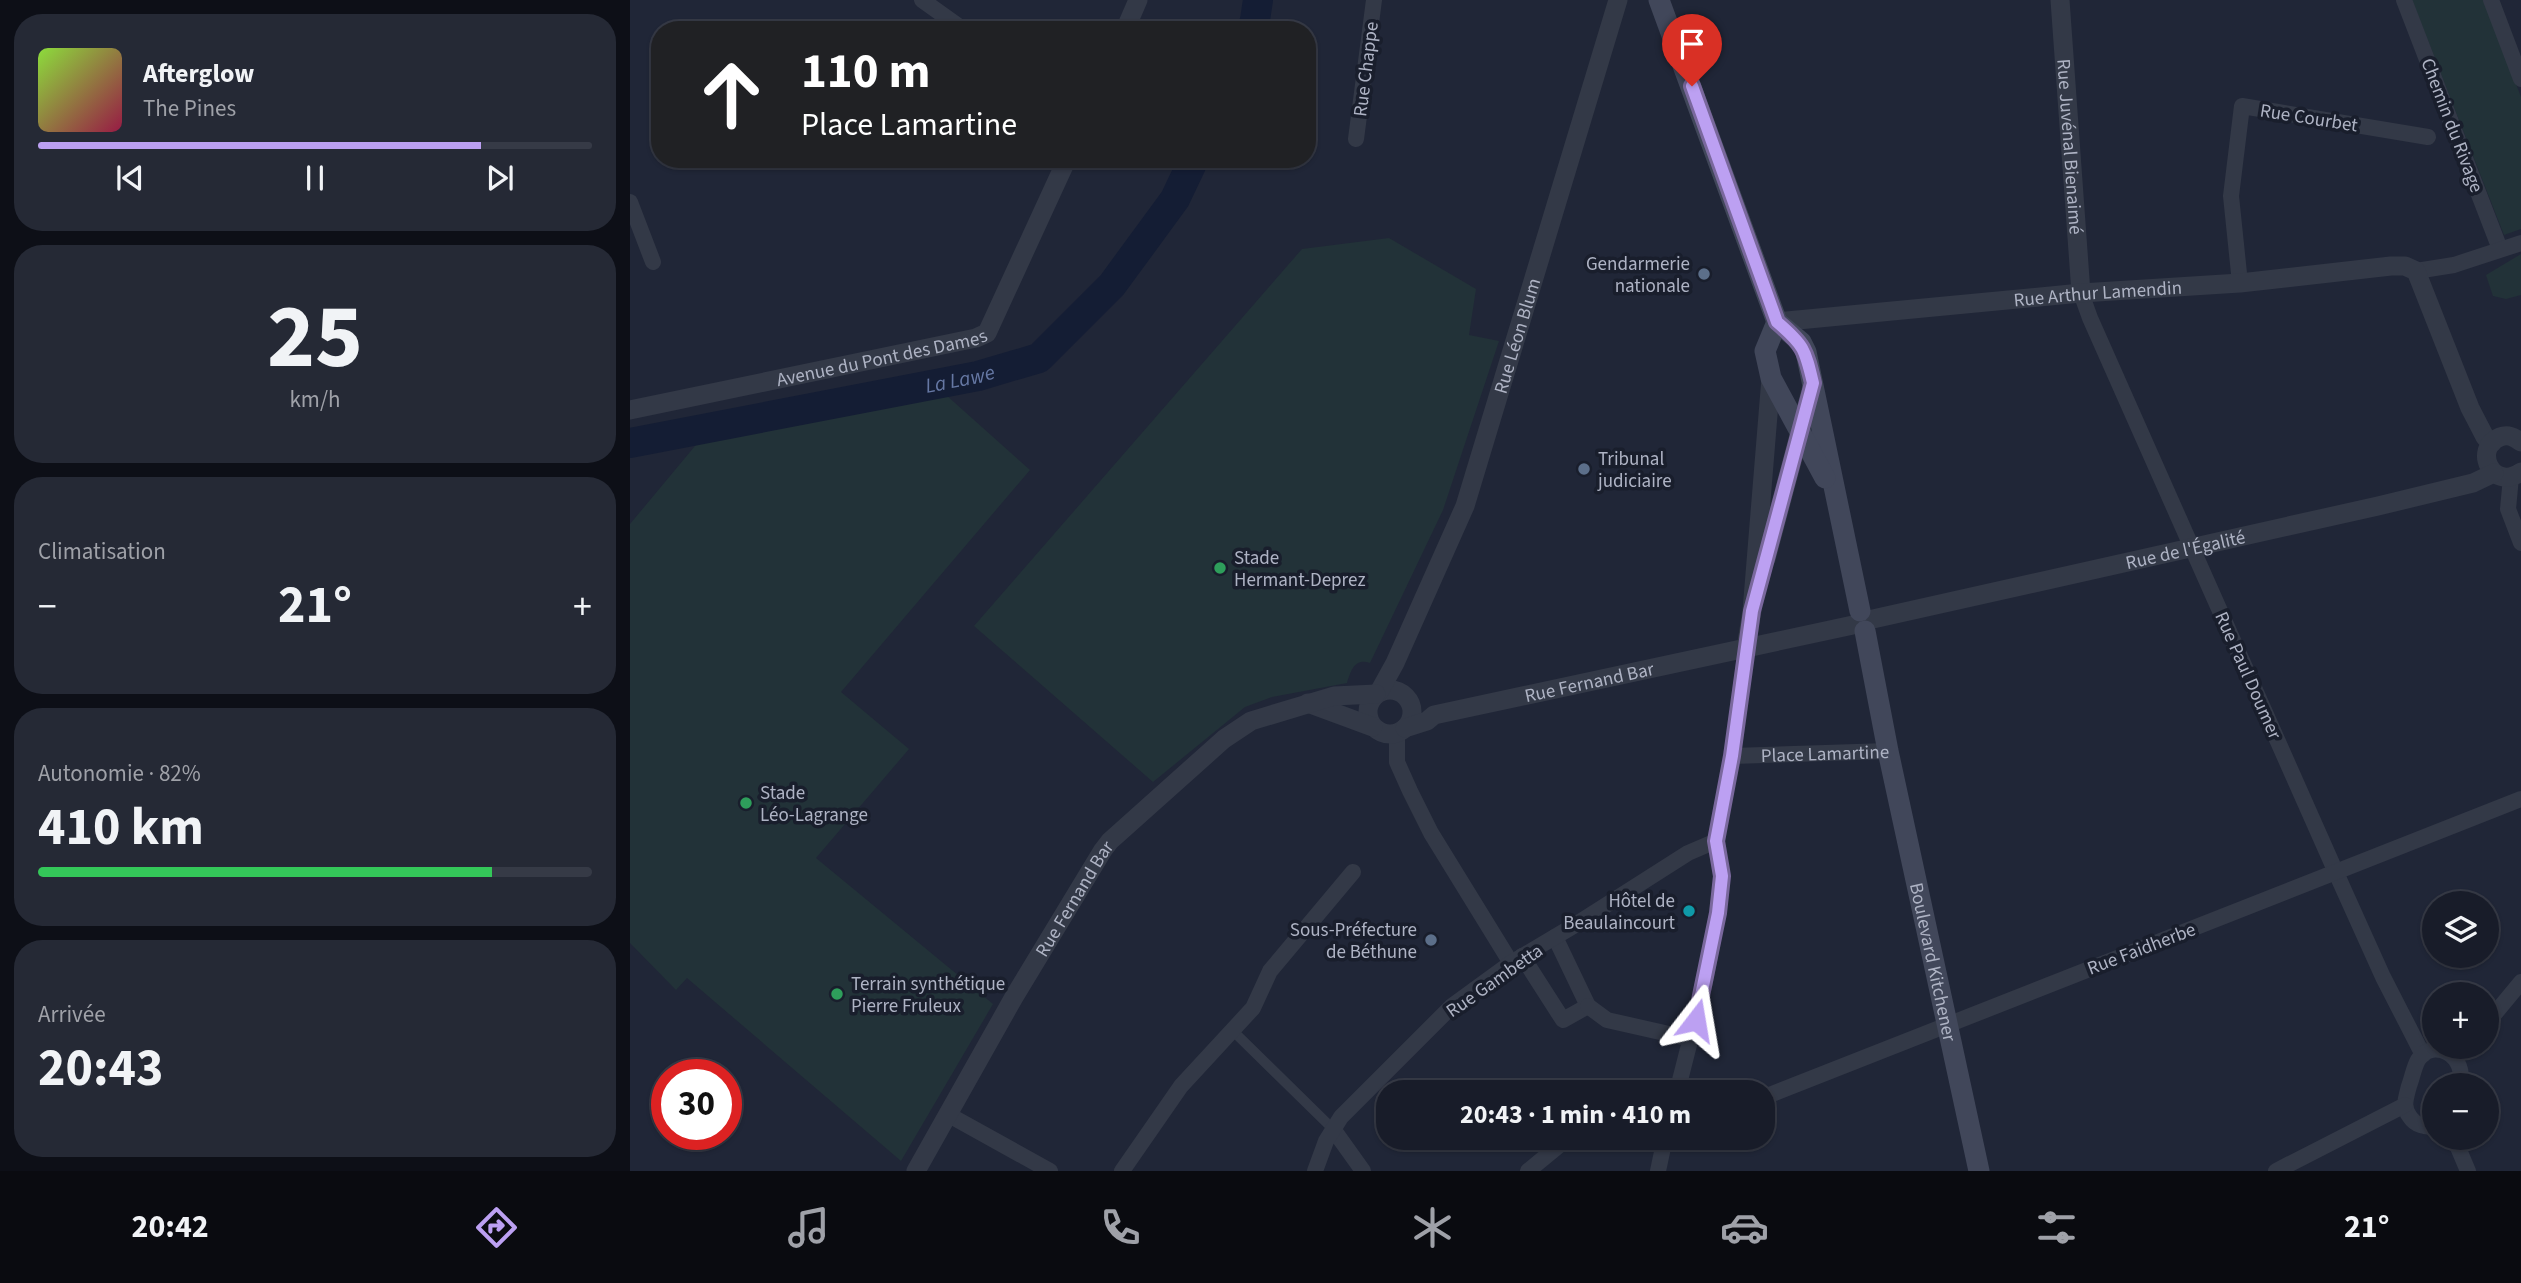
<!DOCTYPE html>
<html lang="fr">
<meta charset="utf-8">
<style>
body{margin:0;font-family:"Source Sans 3",sans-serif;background:#252935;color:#f1f3f6;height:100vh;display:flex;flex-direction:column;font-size:26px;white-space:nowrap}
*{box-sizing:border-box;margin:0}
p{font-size:23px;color:#9fa1a8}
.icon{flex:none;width:38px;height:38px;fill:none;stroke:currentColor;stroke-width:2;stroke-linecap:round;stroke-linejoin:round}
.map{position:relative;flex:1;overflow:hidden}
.sheet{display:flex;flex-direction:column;gap:14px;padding:14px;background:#0d0f17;width:630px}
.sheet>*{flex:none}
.banner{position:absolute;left:21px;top:21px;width:665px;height:147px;border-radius:28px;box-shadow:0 2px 5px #0004,0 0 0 2px #363a46;background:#202124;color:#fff;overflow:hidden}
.fabs{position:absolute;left:1792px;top:891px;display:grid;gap:14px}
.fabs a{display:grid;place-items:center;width:77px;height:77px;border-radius:50%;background:#181c29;box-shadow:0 2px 5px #0004,0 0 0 2px #363a46;font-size:35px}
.speed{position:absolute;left:21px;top:1059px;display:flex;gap:14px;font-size:35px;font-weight:700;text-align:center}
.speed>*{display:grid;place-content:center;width:91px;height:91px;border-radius:50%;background:#181c29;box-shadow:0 2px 5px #0004,0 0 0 2px #363a46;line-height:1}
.speed .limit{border:10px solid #d22;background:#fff;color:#111}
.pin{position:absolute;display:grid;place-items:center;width:60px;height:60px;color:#fff;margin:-72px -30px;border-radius:50% 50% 50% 0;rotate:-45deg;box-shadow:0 0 7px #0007}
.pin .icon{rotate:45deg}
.me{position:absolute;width:77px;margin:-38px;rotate:14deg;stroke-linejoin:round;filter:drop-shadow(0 0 5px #0008)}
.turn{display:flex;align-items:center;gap:24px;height:147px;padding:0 35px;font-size:32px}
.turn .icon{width:91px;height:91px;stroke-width:2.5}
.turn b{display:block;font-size:49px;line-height:60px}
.big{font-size:52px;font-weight:700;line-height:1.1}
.sheet .widget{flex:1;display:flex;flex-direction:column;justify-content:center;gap:10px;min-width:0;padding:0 24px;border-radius:28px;background:#252935}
.sheet .dial{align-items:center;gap:0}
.dial b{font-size:91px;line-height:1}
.song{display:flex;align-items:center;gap:21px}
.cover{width:84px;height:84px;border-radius:10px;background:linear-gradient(135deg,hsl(90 70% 55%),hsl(340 70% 35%))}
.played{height:7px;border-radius:4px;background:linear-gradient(90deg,#bca0f2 80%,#363a46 80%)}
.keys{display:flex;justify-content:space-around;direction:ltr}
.heat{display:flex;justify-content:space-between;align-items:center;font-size:38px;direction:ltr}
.charge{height:10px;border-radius:5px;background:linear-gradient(90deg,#34c759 82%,#363a46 0)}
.trip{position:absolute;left:746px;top:1080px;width:399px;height:70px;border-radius:28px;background:#181c29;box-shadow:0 2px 5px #0004,0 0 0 2px #363a46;font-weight:700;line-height:70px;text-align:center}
.menu{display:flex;height:112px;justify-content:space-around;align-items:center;background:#0a0b10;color:#9fa1a8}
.menu .icon{width:49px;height:49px}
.menu .on{color:#bca0f2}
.menu b{font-size:32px;color:#f1f3f6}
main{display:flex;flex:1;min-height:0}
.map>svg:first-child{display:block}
</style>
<main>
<section class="sheet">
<div class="widget">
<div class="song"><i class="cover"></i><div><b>Afterglow</b><p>The Pines</p></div></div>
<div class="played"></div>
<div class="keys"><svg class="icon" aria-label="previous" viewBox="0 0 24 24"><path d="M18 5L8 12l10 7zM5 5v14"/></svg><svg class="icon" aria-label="pause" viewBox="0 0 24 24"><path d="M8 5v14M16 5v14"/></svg><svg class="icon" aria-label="next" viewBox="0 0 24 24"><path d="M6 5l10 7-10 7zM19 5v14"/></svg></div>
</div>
<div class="widget dial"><b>25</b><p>km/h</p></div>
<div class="widget"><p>Climatisation</p>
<div class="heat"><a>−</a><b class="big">21°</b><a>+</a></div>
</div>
<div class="widget"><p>Autonomie · 82%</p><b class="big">410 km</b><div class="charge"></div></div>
<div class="widget"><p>Arrivée</p><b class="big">20:43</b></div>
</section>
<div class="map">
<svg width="1891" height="1171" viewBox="0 0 1891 1171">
<rect width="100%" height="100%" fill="#202637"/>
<g fill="#223238">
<path d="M 1782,0 L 1854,0 L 1891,97 L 1891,229 L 1874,235 Z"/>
<path d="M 759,238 L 846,289 L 839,335 L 869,341 L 813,510 L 740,663 C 725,658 721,670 717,683 L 642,697 L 615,707 L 523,782 L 344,626 L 672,249 Z"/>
<path d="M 1891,254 L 1891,295 L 1876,299 L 1863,296 L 1856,275 Z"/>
<path d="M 306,386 L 400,470 L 211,692 L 279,749 L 186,858 L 363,1004 L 271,1161 L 57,978 L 46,990 L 0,943 L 0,524 L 75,434 L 165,419 Z"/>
</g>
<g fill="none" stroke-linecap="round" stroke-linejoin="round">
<g stroke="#141d34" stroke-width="30">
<path d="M 622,30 L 625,20 L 628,0"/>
<path id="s1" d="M 0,443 L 348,376 L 409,358 L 482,285 L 545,199 L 564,159"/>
</g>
<path stroke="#333947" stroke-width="10" d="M 603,1031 L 703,1129"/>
<g stroke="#333947" stroke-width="16">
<path d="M 292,0 L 334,30"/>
<path d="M 1774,0 L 1870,249"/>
<path d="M 1861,0 L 1891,79"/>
<path d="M 726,139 L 744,0"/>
<path d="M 0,202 L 23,262"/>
<path d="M 1786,271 L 1824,265 L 1891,243"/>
<path d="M 1610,283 L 1601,196 L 1612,106 L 1798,137"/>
<path d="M 1451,293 L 1460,318 L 1712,886 L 1753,977 L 1793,1055"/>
<path d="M 1881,477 L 1878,509 L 1891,543"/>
<path d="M 767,733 L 767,762 L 780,791 L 801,833 L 881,963"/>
<path id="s2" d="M 1102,756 L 1258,751"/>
<path d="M 892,956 L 933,1020 L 958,1006 L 925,937"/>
<path d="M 958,1006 L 977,1020 L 1061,1039"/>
<path d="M 1857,1023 L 1891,982"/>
<path d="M 1047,1092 L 1075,982 L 1088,913 L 1092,876 L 1086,841 L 1102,756 L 1116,648"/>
<path d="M 1132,1098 L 1891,799"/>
<path d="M 319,1115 L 420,1171"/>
<path d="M 1804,1126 C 1796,1128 1785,1125 1780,1117 C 1772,1107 1776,1098 1779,1086 C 1782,1078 1784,1067 1788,1060 C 1803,1036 1839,1057 1829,1085"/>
<path d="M 703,1129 L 733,1171"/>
<path d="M 1824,1138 L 1838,1171"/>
<path d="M 492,1171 L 551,1086 L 623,1008 L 640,971 L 723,872"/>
<path d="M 685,1171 L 696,1141 L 711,1117 L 822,1006 L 881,963 L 945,925 L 1058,853 L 1086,841"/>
<path d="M 898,1171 L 938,1138"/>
<path d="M 1028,1171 L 1035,1138"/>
<path d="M 1646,1171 L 1775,1105"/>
</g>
<g stroke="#333947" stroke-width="19">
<path id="s3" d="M 1430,0 L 1451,293"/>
<path d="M 495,30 L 508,0"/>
<path id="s4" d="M 1147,322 L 1451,293 L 1610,283 L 1761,266 L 1775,266 L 1786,271 L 1840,408 L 1855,437 L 1862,443"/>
<path id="s5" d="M 0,410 L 346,338 L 357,333 L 437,159"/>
<path d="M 1891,442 C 1884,437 1878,434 1870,437 C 1842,448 1862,492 1891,472"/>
<path d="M 1136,559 L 1183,383"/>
<path id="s6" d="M 1243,619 L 1748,506 L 1843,483 L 1864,473"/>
<path d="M 1116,648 L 1122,611 L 1141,378"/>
<circle cx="760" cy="712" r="22"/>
<path id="s7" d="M 749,692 L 765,663 L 835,506 L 988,0"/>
<path d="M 678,703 L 743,727"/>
<path id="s8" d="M 775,728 L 797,721 L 804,715 L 1223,625"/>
<path id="s9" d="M 286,1171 L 384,997 L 473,850 L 480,841 L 594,739 L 621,721 L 704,696 L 746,694"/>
</g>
<g stroke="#41475a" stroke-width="21">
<path d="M 1029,0 L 1147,322"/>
<path d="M 1147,322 L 1171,342 L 1176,352 L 1230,611"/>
<path d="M 1147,322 L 1135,351 L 1141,378 L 1195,478"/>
<path id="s10" d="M 1235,631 L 1258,751 L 1349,1171"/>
</g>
</g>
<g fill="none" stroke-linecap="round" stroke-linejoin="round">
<defs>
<path id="route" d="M 1062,86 L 1147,322 C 1174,345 1175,349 1183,383 L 1122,611 L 1102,756 L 1086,841 L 1092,876 L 1088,913 L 1066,1020"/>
</defs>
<use href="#route" stroke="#7a689d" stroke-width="18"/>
<use href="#route" stroke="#bca0f2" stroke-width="12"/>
</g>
<g fill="#5c6f8a" stroke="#191e2c" stroke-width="2.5">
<circle cx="1074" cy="274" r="7"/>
<circle cx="954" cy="469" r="7"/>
<circle cx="801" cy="940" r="7"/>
</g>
<g fill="#2e9e5b" stroke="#191e2c" stroke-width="2.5">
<circle cx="590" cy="568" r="7"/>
<circle cx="116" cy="803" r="7"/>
<circle cx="207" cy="994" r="7"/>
</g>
<circle fill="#0f9aa8" stroke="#191e2c" stroke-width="2.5" cx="1059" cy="911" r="7"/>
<g text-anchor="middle" stroke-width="7" stroke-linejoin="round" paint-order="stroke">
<g font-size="19" fill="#aeb3c4" stroke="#191e2c">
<text transform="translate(735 69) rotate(-83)" y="7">Rue Chappe</text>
<text transform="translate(1679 117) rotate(9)" y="7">Rue Courbet</text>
<text transform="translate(1823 125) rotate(69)" y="7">Chemin du Rivage</text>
<text dy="7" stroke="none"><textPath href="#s3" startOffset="147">Rue Juvénal Bienaimé</textPath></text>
<text dy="7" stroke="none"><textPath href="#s4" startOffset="322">Rue Arthur Lamendin</textPath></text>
<text dy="7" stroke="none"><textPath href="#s7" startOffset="383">Rue Léon Blum</textPath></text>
<text dy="7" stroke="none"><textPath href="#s5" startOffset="257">Avenue du Pont des Dames</textPath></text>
<text dy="7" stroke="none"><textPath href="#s6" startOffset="320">Rue de l'Égalité</textPath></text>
<text transform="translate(1619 675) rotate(66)" y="7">Rue Paul Doumer</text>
<text dy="7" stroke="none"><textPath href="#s8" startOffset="191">Rue Fernand Bar</textPath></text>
<text dy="7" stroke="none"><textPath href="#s2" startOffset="93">Place Lamartine</textPath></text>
<text dy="7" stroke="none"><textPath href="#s9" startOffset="315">Rue Fernand Bar</textPath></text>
<text transform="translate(1511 948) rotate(-21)" y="7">Rue Faidherbe</text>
<text dy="7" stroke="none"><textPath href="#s10" startOffset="338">Boulevard Kitchener</textPath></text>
<text transform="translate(864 980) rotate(-35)" y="7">Rue Gambetta</text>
</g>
<g font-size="19" fill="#aeb3c4" stroke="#191e2c" text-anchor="start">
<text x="1060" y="270" text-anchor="end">Gendarmerie<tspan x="1060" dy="22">nationale</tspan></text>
<text x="968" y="465">Tribunal<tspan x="968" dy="22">judiciaire</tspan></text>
<text x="604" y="564">Stade<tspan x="604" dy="22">Hermant-Deprez</tspan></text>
<text x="130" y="799">Stade<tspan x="130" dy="22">Léo-Lagrange</tspan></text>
<text x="1045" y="907" text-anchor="end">Hôtel de<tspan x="1045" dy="22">Beaulaincourt</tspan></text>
<text x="787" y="936" text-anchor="end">Sous-Préfecture<tspan x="787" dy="22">de Béthune</tspan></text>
<text x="221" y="990">Terrain synthétique<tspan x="221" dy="22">Pierre Fruleux</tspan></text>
</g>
<g font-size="21" font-style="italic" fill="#6678a4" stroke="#191e2c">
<text dy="7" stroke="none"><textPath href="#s1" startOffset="336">La Lawe</textPath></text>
</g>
</g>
</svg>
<div class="fabs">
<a><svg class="icon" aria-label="layers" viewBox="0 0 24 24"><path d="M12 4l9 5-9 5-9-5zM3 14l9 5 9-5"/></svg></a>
<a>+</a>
<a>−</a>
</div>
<div class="speed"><div class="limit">30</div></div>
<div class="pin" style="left:1062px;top:86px;background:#d93025"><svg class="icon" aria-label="arrive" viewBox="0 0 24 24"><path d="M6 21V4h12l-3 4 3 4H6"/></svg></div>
<svg class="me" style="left:1066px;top:1020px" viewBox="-20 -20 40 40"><path d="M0-17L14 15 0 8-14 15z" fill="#bca0f2" stroke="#fff" stroke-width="4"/></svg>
<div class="trip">20:43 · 1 min · 410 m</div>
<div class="banner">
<div class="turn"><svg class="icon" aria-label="ahead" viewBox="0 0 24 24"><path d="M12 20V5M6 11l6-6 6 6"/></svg><div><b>110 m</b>Place Lamartine</div></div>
</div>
</div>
</main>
<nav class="menu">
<b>20:42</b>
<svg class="icon on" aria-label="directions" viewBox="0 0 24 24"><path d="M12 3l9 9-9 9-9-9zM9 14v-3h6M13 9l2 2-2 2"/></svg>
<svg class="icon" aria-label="music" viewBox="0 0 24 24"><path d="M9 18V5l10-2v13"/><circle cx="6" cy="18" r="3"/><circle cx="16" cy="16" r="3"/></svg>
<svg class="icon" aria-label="phone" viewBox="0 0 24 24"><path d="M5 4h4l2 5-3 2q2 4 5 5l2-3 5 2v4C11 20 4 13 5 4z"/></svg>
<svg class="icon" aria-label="climate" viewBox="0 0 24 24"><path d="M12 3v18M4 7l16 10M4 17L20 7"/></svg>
<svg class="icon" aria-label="car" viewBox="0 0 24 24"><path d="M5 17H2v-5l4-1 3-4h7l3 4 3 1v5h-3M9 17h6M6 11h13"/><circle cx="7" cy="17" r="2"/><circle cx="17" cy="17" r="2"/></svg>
<svg class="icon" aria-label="filters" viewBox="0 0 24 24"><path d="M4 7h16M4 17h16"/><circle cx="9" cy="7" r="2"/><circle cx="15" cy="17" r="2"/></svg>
<b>21°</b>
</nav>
